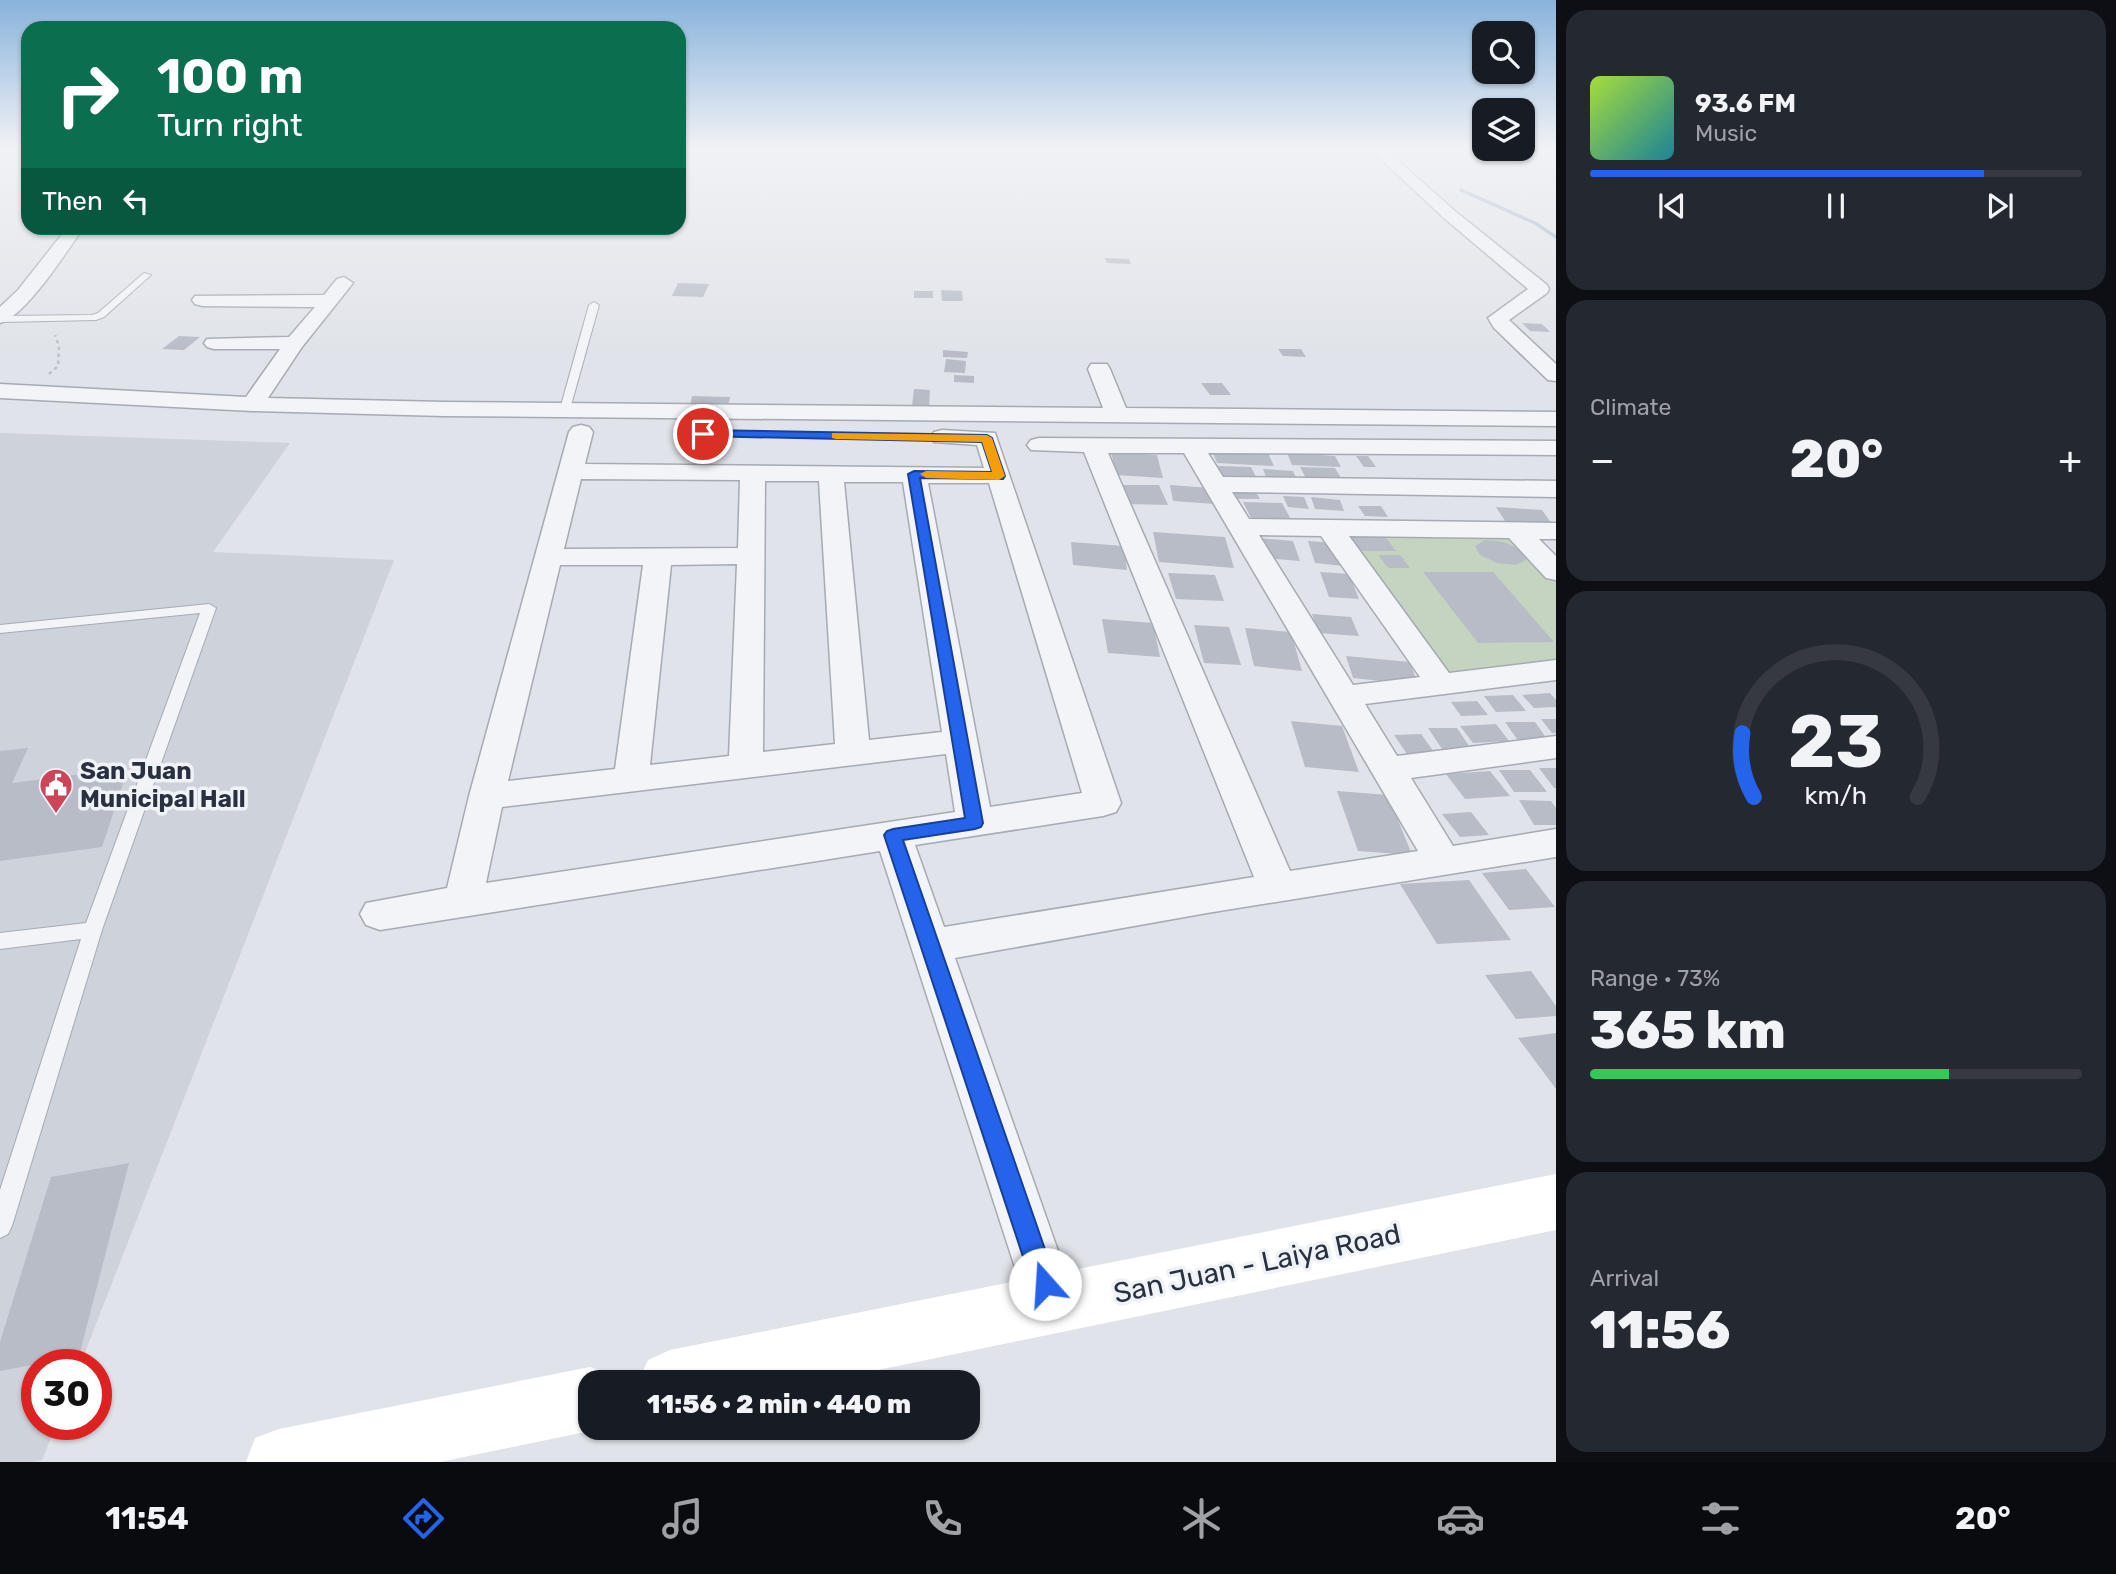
<!DOCTYPE html>
<meta charset="utf-8">
<style>
body{margin:0;font-family:Rubik,sans-serif;background:#242831;color:#f1f3f6;height:100vh;display:flex;flex-direction:column;font-size:26px;white-space:nowrap}
*{box-sizing:border-box;margin:0}
p{font-size:23px;color:#9ea1a6}
.icon{flex:none;width:38px;height:38px;fill:none;stroke:currentColor;stroke-width:2;stroke-linecap:round;stroke-linejoin:round}
.map{position:relative;flex:1;overflow:hidden}
.details{display:flex;flex-direction:column;gap:10px;padding:10px;background:#0d0f14;width:560px}
.details>*{flex:none}
.banner{position:absolute;left:21px;top:21px;width:665px;height:214px;border-radius:21px;box-shadow:0 2px 5px #0004;background:#0b6e4f;color:#fff;overflow:hidden}
.buttons{position:absolute;left:1472px;top:21px;display:grid;gap:14px}
.buttons a{display:grid;place-items:center;width:63px;height:63px;border-radius:14px;background:#171b24;box-shadow:0 2px 5px #0004;font-size:35px}
.speed{position:absolute;left:21px;top:1349px;display:flex;gap:14px;font-size:35px;font-weight:700;text-align:center}
.speed>*{display:grid;place-content:center;width:91px;height:91px;border-radius:50%;background:#171b24;box-shadow:0 2px 5px #0004;line-height:1}
.speed .limit{border:10px solid #d22;background:#fff;color:#111}
.pin{position:absolute;display:grid;place-items:center;width:60px;height:60px;color:#fff;margin:-30px;border:4px solid #fff;border-radius:50%;box-shadow:0 2px 7px #0007}
.me{position:absolute;width:77px;margin:-38px;rotate:341deg;stroke-linejoin:round;filter:drop-shadow(0 0 5px #0008)}
.turn{display:flex;align-items:center;gap:24px;height:147px;padding:0 21px;font-size:32px}
.turn .icon{width:91px;height:91px;stroke-width:2.5}
.turn b{display:block;font-size:49px;line-height:60px}
.then{display:flex;align-items:center;height:66px;padding:0 21px;background:#0003;gap:14px;font-size:26px}
.big{font-size:52px;font-weight:800;line-height:1.1}
.details .widget{flex:1;display:flex;flex-direction:column;justify-content:center;gap:10px;min-width:0;padding:0 24px;border-radius:21px;background:#242831}
.details .dial{align-items:center;gap:0}
.dial svg{height:182px;overflow:visible;fill:none;stroke:#363941;stroke-width:7;stroke-linecap:round;text-anchor:middle}
.dial text{fill:#f1f3f6;stroke:none}
.song{display:flex;align-items:center;gap:21px}
.cover{width:84px;height:84px;border-radius:10px;background:linear-gradient(135deg,hsl(80 70% 55%),hsl(190 70% 35%))}
.played{height:7px;border-radius:4px;background:linear-gradient(90deg,#2563eb 80%,#363941 80%)}
.keys{display:flex;justify-content:space-around;direction:ltr}
.heat{display:flex;justify-content:space-between;align-items:center;font-size:38px;direction:ltr}
.charge{height:10px;border-radius:5px;background:linear-gradient(90deg,#34c759 73%,#363941 0)}
.trip{position:absolute;left:578px;top:1370px;width:402px;height:70px;border-radius:21px;background:#171b24;box-shadow:0 2px 5px #0004;font-weight:800;line-height:70px;text-align:center}
.dock{display:flex;height:112px;justify-content:space-around;align-items:center;background:#090b0e;color:#9ea1a6}
.dock .icon{width:49px;height:49px}
.dock .selected{color:#2563eb}
.dock b{font-size:32px;color:#f1f3f6}
main{display:flex;flex:1;min-height:0}
.map>svg:first-child{display:block}
</style>
<main>
<div class="map">
<svg width="1556" height="1462" viewBox="0 0 1556 1462">
<rect width="100%" height="100%" fill="#e0e3e9"/>
<path fill="#ced2db" d="M 0,433 L 290,443 L 213,552 L 394,560 L 80,1365 L 37,1365 L 37,1424 L 56,1425 L 42,1460 L 33,1462 L 0,1462 Z"/>
<path fill="#c5d3c1" d="M 1340,533 L 1511,534 L 1556,581 L 1556,663 L 1449,674 Z"/>
<g fill="none" stroke-linecap="round" stroke-linejoin="round">
<path stroke="#9bb1c9" stroke-width="3.5" d="M 1461,190 L 1535,223 L 1556,237"/>
</g>
<g fill="#b7bcc6">
<path d="M 1479,156 L 1503,157 L 1511,162 L 1486,162 Z"/>
<path d="M 1105,258 L 1129,259 L 1131,264 L 1107,263 Z"/>
<path d="M 678,283 L 709,284 L 703,297 L 672,296 Z"/>
<path d="M 941,290 L 962,291 L 963,301 L 942,301 Z"/>
<rect x="914" y="291" width="19" height="7"/>
<path d="M 1522,323 L 1542,324 L 1550,332 L 1530,331 Z"/>
<path d="M 179,336 L 200,337 L 184,350 L 162,349 Z"/>
<path d="M 1278,349 L 1301,349 L 1306,357 L 1283,356 Z"/>
<path d="M 943,350 L 968,352 L 967,358 L 943,357 Z"/>
<path d="M 946,359 L 966,361 L 965,373 L 944,372 Z"/>
<path d="M 954,375 L 974,376 L 974,383 L 954,382 Z"/>
<path d="M 1201,383 L 1222,383 L 1231,395 L 1210,395 Z"/>
<path d="M 914,389 L 930,390 L 929,407 L 912,406 Z"/>
<path d="M 692,396 L 730,397 L 728,407 L 690,406 Z"/>
<path d="M 1212,450 L 1268,453 L 1274,466 L 1217,463 Z"/>
<path d="M 1111,452 L 1157,455 L 1163,478 L 1116,475 Z"/>
<path d="M 1287,453 L 1335,456 L 1341,467 L 1292,465 Z"/>
<path d="M 1356,456 L 1368,456 L 1376,467 L 1364,467 Z"/>
<path d="M 1218,466 L 1251,467 L 1259,483 L 1224,482 Z"/>
<path d="M 1300,467 L 1335,468 L 1344,483 L 1308,482 Z"/>
<path d="M 1263,469 L 1293,471 L 1299,484 L 1268,482 Z"/>
<path d="M 1119,485 L 1159,485 L 1168,505 L 1128,504 Z"/>
<path d="M 1170,485 L 1211,488 L 1215,504 L 1173,501 Z"/>
<path d="M 1232,489 L 1254,489 L 1260,499 L 1238,499 Z"/>
<path d="M 1283,496 L 1304,497 L 1309,509 L 1288,507 Z"/>
<path d="M 1311,497 L 1340,500 L 1344,511 L 1315,509 Z"/>
<path d="M 1243,502 L 1282,503 L 1294,525 L 1254,524 Z"/>
<path d="M 1358,506 L 1381,506 L 1388,517 L 1365,516 Z"/>
<path d="M 1496,507 L 1542,510 L 1554,527 L 1507,524 Z"/>
<path d="M 1153,532 L 1225,537 L 1234,568 L 1159,562 Z"/>
<path d="M 1346,534 L 1383,534 L 1396,551 L 1359,551 Z"/>
<path d="M 1259,538 L 1293,541 L 1300,561 L 1265,558 Z"/>
<path d="M 1485,540 L 1504,542 L 1521,550 L 1526,560 L 1516,565 L 1497,563 L 1480,555 L 1475,546 Z"/>
<path d="M 1308,541 L 1336,543 L 1343,566 L 1315,563 Z"/>
<path d="M 1071,542 L 1124,546 L 1127,570 L 1073,565 Z"/>
<path d="M 1378,555 L 1400,555 L 1410,568 L 1388,568 Z"/>
<path d="M 1320,572 L 1349,574 L 1359,599 L 1329,597 Z"/>
<path d="M 1423,572 L 1493,572 L 1554,642 L 1478,643 Z"/>
<path d="M 1168,573 L 1215,575 L 1224,601 L 1176,599 Z"/>
<path d="M 1312,614 L 1351,617 L 1359,636 L 1318,633 Z"/>
<path d="M 1102,619 L 1153,623 L 1160,657 L 1108,653 Z"/>
<path d="M 1194,625 L 1229,627 L 1241,665 L 1204,663 Z"/>
<path d="M 1245,628 L 1291,632 L 1302,671 L 1254,666 Z"/>
<path d="M 1346,656 L 1410,662 L 1418,685 L 1353,678 Z"/>
<path d="M 1550,693 L 1556,700 L 1556,707 L 1534,708 L 1522,695 Z"/>
<path d="M 1513,695 L 1526,711 L 1496,712 L 1484,696 Z"/>
<path d="M 1477,701 L 1488,715 L 1461,716 L 1451,702 Z"/>
<path d="M 1541,719 L 1556,719 L 1556,733 L 1552,733 Z"/>
<path d="M 1291,721 L 1342,726 L 1359,772 L 1305,767 Z"/>
<path d="M 1505,722 L 1535,722 L 1547,739 L 1517,739 Z"/>
<path d="M 1496,724 L 1509,741 L 1473,743 L 1460,726 Z"/>
<path d="M 1428,728 L 1457,728 L 1471,749 L 1442,749 Z"/>
<path d="M 1421,734 L 1434,752 L 1407,754 L 1394,735 Z"/>
<path d="M 28,748 L 12,783 L 128,768 L 102,847 L 0,861 L 0,751 Z"/>
<path d="M 1539,768 L 1556,768 L 1556,788 L 1554,788 Z"/>
<path d="M 1499,770 L 1530,770 L 1547,792 L 1514,792 Z"/>
<path d="M 1490,771 L 1510,796 L 1465,799 L 1446,774 Z"/>
<path d="M 1337,791 L 1388,795 L 1412,855 L 1358,851 Z"/>
<path d="M 1519,800 L 1551,801 L 1556,808 L 1556,825 L 1534,825 Z"/>
<path d="M 1471,812 L 1489,835 L 1460,837 L 1442,814 Z"/>
<path d="M 1526,869 L 1555,907 L 1509,910 L 1482,873 Z"/>
<path d="M 1469,880 L 1511,940 L 1437,944 L 1400,884 Z"/>
<path d="M 1531,971 L 1556,1006 L 1556,1016 L 1516,1019 L 1485,975 Z"/>
<path d="M 1556,1033 L 1556,1089 L 1518,1038 Z"/>
<path d="M 129,1163 L 79,1356 L 0,1371 L 0,1342 L 51,1177 Z"/>
</g>
<g fill="none" stroke-linecap="round" stroke-linejoin="round">
<defs>
<g id="lane">
<path d="M 144,273 L 151,275 L 104,317 L 96,320 L 0,322 L 0,316 L 92,315 L 98,313 Z"/>
<path d="M 594,302 L 599,305 L 570,409 L 561,411 L 560,409 L 589,305 Z"/>
<path d="M 209,604 L 216,608 L 102,930 L 12,1226 L 8,1234 L 0,1238 L 0,1190 L 81,939 L 0,949 L 0,933 L 86,923 L 200,613 L 0,633 L 0,625 Z"/>
</g>
<g id="street">
<path d="M 1370,149 L 1385,149 L 1456,212 L 1547,285 L 1549,289 L 1547,293 L 1509,320 L 1556,364 L 1556,381 L 1548,380 L 1494,328 L 1488,318 L 1528,289 L 1444,218 Z"/>
<path d="M 67,228 L 83,228 C 68,250 25,317 0,323 L 0,307 L 18,290 Z"/>
<path d="M 344,277 L 353,283 L 302,347 L 268,398 L 444,402 L 1103,408 L 1088,369 L 1091,364 L 1107,364 L 1110,369 L 1126,408 L 1556,412 L 1556,426 L 444,416 L 252,411 L 0,398 L 0,384 L 246,397 L 280,349 L 214,349 L 207,347 L 204,343 L 207,339 L 289,337 L 315,307 L 202,306 L 195,304 L 192,300 L 195,296 L 324,295 L 337,279 Z"/>
<path d="M 581,425 L 589,427 L 593,432 L 585,464 L 984,468 L 977,445 L 934,442 L 930,437 L 934,432 L 942,430 L 995,433 L 1121,803 L 1116,812 L 1103,816 L 915,845 L 944,927 L 1254,877 L 1084,452 L 1031,450 L 1027,445 L 1031,440 L 1039,438 L 1556,441 L 1556,455 L 1208,453 L 1223,477 L 1556,481 L 1556,497 L 1232,492 L 1249,519 L 1556,523 L 1556,539 L 1539,539 L 1556,556 L 1556,580 L 1546,578 L 1509,538 L 1349,536 L 1449,673 L 1556,660 L 1556,680 L 1365,704 L 1397,756 L 1556,736 L 1556,758 L 1411,778 L 1453,846 L 1556,829 L 1556,857 L 1207,913 L 955,958 L 1077,1305 L 1069,1323 L 1051,1331 L 1033,1323 L 880,851 L 380,930 L 366,925 L 360,914 L 366,903 L 447,888 L 469,796 L 569,432 L 573,427 ZM 1108,453 L 1184,453 L 1418,851 L 1290,871 ZM 581,479 L 740,480 L 738,548 L 564,549 ZM 765,481 L 819,481 L 835,744 L 763,752 ZM 844,482 L 903,482 L 942,732 L 869,740 ZM 928,483 L 989,483 L 1082,793 L 990,807 ZM 1259,535 L 1321,536 L 1420,677 L 1353,685 ZM 737,564 L 729,756 L 650,765 L 671,565 ZM 560,565 L 643,565 L 615,769 L 508,781 ZM 946,754 L 955,812 L 486,883 L 502,807 Z"/>
</g>
</defs>
<use href="#lane" stroke="#a5aab3" stroke-width="2"/>
<use href="#street" stroke="#a5aab3" stroke-width="3"/>
<path stroke="#bec1c7" stroke-width="2.5" stroke-dasharray="3.5 3.5" stroke-linecap="butt" d="M 49,374 L 58,366 L 59,346 L 55,335"/>
<use href="#lane" fill="#f2f4f7" fill-rule="evenodd"/>
<use href="#street" fill="#f2f4f7" fill-rule="evenodd"/>
<g fill="#fff" fill-rule="evenodd">
<path d="M 1556,1174 L 1556,1230 L 820,1382 L 638,1382 L 648,1360 L 670,1350 Z"/>
<path d="M 590,1367 L 613,1376 L 615,1382 L 590,1382 L 590,1428 L 597,1428 L 590,1431 L 440,1462 L 246,1462 L 255,1438 L 279,1429 Z"/>
</g>
</g>
<linearGradient id="sky" x2="0" y2="1"><stop stop-color="#89b3dc"/><stop offset="0.42" stop-color="#f1f2f5"/><stop offset="1" stop-color="#f1f2f5" stop-opacity="0"/></linearGradient>
<rect width="1556" height="354" fill="url(#sky)"/>
<path fill="#2563eb" stroke="#184099" stroke-width="2" d="M 703,430 L 987,435 L 992,438 L 1005,476 L 1003,479 L 920,478 L 983,823 L 981,827 L 975,829 L 903,840 L 1057,1284 L 1053,1293 L 1045,1297 L 1036,1293 L 1032,1284 L 884,835 L 887,831 L 893,829 L 965,818 L 908,474 L 914,471 L 992,472 L 982,442 L 699,436 L 699,431 Z"/>
<path fill="#f59e0b" d="M 832,433 L 987,435 L 992,438 L 1005,476 L 999,480 L 926,478 L 920,474 L 926,471 L 992,472 L 982,442 L 836,439 L 832,438 Z"/>
<defs>
<symbol id="civic-pin" viewBox="-11 -11 22 30"><path d="M0 17L-7.5 6A9.5 9.5 0 1 1 7.5 6Z" fill="#cd4559" stroke="#eff2f6"/><path d="M-.6-6.5H3V-4.5H.6V-3L4-1V1h2V6H-6V1h2V-1L-.6-3ZM-1.2 2.5V6h2.4V2.5Z" fill="#fff"/></symbol>
</defs>
<g fill-rule="evenodd">
<use href="#civic-pin" x="37" y="766" width="38" height="52"/>
</g>
<g text-anchor="middle" stroke-width="7" stroke-linejoin="round" paint-order="stroke">
<g font-size="24" font-weight="bold" fill="#293140" stroke="#eff2f6" text-anchor="start">
<text x="80" y="779">San Juan<tspan x="80" dy="28">Municipal Hall</tspan></text>
</g>
<g font-size="28" fill="#293140" stroke="#eff2f6">
<text transform="translate(1257 1263) rotate(-12)" y="10">San Juan - Laiya Road</text>
</g>
</g>
</svg>
<div class="buttons">
<a><svg class="icon" aria-label="search" viewBox="0 0 24 24"><circle cx="10" cy="10" r="6"/><path d="M15 15l6 6"/></svg></a>
<a><svg class="icon" aria-label="layers" viewBox="0 0 24 24"><path d="M12 4l9 5-9 5-9-5zM3 14l9 5 9-5"/></svg></a>
</div>
<div class="speed"><div class="limit">30</div></div>
<div class="pin" style="left:703px;top:434px;background:#d93025"><svg class="icon" aria-label="arrive" viewBox="0 0 24 24"><path d="M6 21V4h12l-3 4 3 4H6"/></svg></div>
<svg class="me" style="left:1045px;top:1284px" viewBox="-20 -20 40 40"><circle r="19" fill="#fff"/><path d="M0-13L10 11 0 6-10 11z" fill="#2563eb"/></svg>
<div class="trip">11:56 · 2 min · 440 m</div>
<div class="banner">
<div class="turn"><svg class="icon" aria-label="right" viewBox="0 0 24 24"><path d="M7 20v-9h11M14 6l5 5-5 5"/></svg><div><b>100 m</b>Turn right</div></div>
<div class="then">Then<svg class="icon" aria-label="left" viewBox="0 0 24 24"><path d="M17 20v-9H6M10 6l-5 5 5 5"/></svg></div>
</div>
</div>
<section class="details">
<div class="widget">
<div class="song"><i class="cover"></i><div><b>93.6 FM</b><p>Music</p></div></div>
<div class="played"></div>
<div class="keys"><svg class="icon" aria-label="previous" viewBox="0 0 24 24"><path d="M18 5L8 12l10 7zM5 5v14"/></svg><svg class="icon" aria-label="pause" viewBox="0 0 24 24"><path d="M8 5v14M16 5v14"/></svg><svg class="icon" aria-label="next" viewBox="0 0 24 24"><path d="M6 5l10 7-10 7zM19 5v14"/></svg></div>
</div>
<div class="widget"><p>Climate</p>
<div class="heat"><a>−</a><b class="big">20°</b><a>+</a></div>
</div>
<div class="widget dial"><svg viewBox="0 0 100 80">
<path d="M14 69A42 42 0 1 1 86 69"/>
<path d="M14 69A42 42 0 0 1 9 41" stroke="#2563eb"/>
<text x="50" y="56" font-size="32" font-weight="700">23</text>
<text x="50" y="72" font-size="11">km/h</text>
</svg></div>
<div class="widget"><p>Range · 73%</p><b class="big">365 km</b><div class="charge"></div></div>
<div class="widget"><p>Arrival</p><b class="big">11:56</b></div>
</section>
</main>
<nav class="dock">
<b>11:54</b>
<svg class="icon selected" aria-label="directions" viewBox="0 0 24 24"><path d="M12 3l9 9-9 9-9-9zM9 14v-3h6M13 9l2 2-2 2"/></svg>
<svg class="icon" aria-label="music" viewBox="0 0 24 24"><path d="M9 18V5l10-2v13"/><circle cx="6" cy="18" r="3"/><circle cx="16" cy="16" r="3"/></svg>
<svg class="icon" aria-label="phone" viewBox="0 0 24 24"><path d="M5 4h4l2 5-3 2q2 4 5 5l2-3 5 2v4C11 20 4 13 5 4z"/></svg>
<svg class="icon" aria-label="climate" viewBox="0 0 24 24"><path d="M12 3v18M4 7l16 10M4 17L20 7"/></svg>
<svg class="icon" aria-label="car" viewBox="0 0 24 24"><path d="M5 17H2v-5l4-1 3-4h7l3 4 3 1v5h-3M9 17h6M6 11h13"/><circle cx="7" cy="17" r="2"/><circle cx="17" cy="17" r="2"/></svg>
<svg class="icon" aria-label="filters" viewBox="0 0 24 24"><path d="M4 7h16M4 17h16"/><circle cx="9" cy="7" r="2"/><circle cx="15" cy="17" r="2"/></svg>
<b>20°</b>
</nav>
